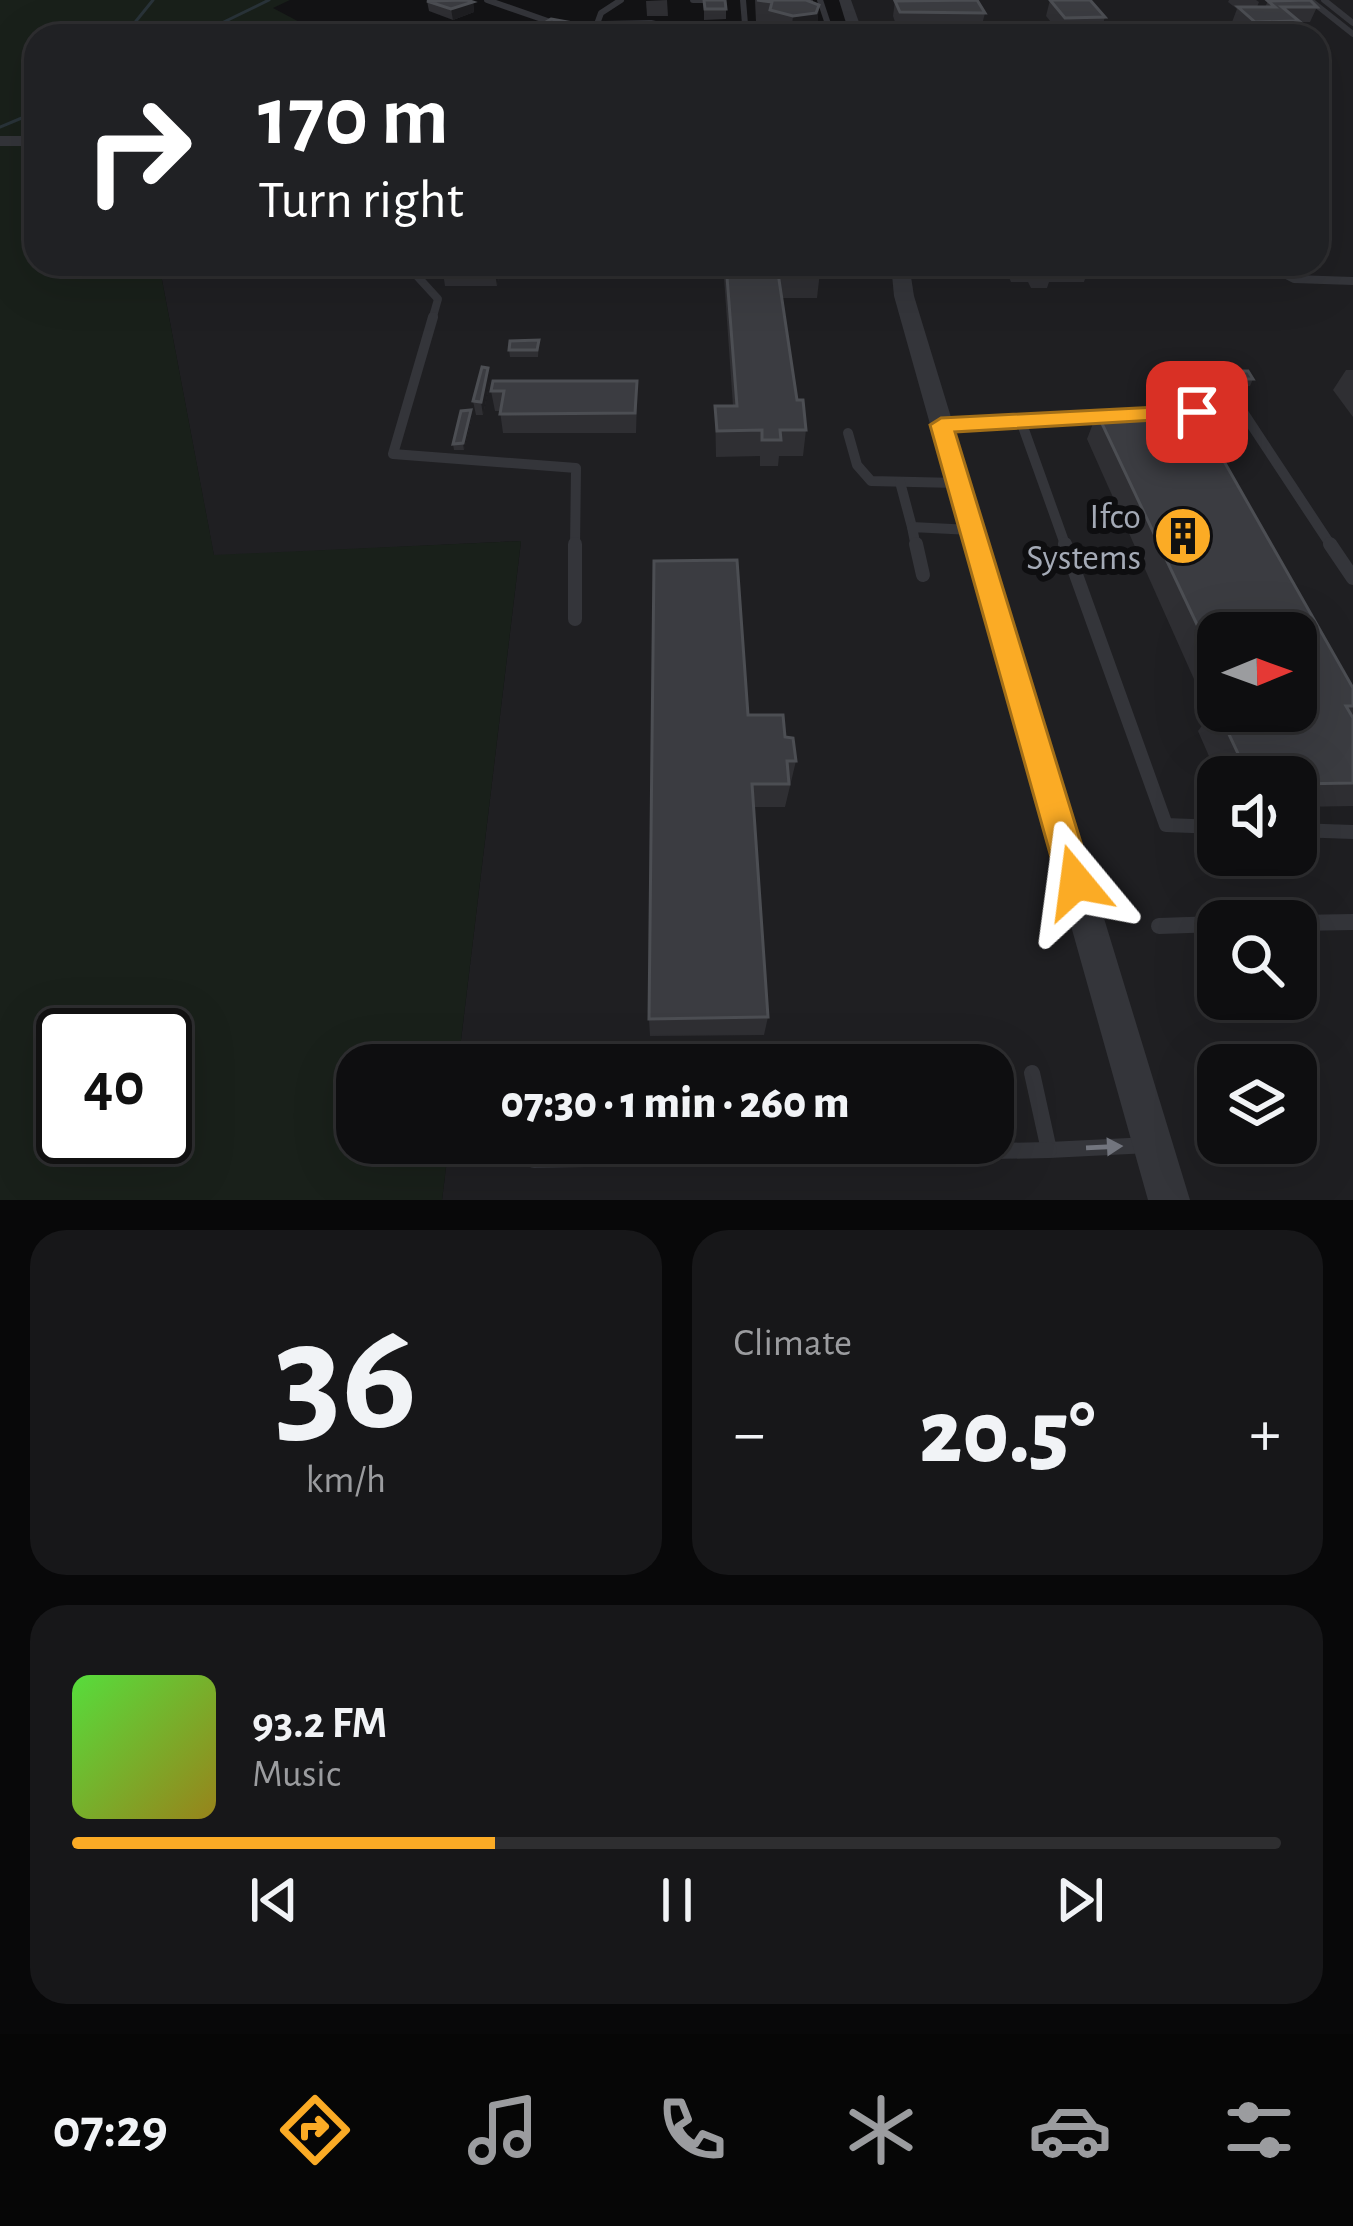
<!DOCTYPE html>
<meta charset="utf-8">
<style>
body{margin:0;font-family:"Alegreya Sans",sans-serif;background:#171719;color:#f1f3f6;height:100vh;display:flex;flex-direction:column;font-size:45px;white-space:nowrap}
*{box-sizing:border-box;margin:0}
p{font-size:39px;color:#9b9c9f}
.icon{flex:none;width:66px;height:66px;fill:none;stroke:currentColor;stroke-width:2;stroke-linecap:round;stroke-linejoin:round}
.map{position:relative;height:1200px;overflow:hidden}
.side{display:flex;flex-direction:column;gap:30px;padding:30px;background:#080809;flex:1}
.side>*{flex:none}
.top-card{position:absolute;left:24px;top:24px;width:1305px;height:252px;border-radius:36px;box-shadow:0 12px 48px #0002,0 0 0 3px #2e2e30;background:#202124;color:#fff;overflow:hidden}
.needle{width:78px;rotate:89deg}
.fabs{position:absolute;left:1197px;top:612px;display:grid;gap:24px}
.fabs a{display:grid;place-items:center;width:120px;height:120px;border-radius:24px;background:#0e0e10;box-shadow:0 12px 48px #0002,0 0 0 3px #2e2e30;font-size:60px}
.speed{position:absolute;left:36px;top:1008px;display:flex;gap:24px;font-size:60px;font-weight:700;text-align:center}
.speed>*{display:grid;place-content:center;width:156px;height:156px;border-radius:50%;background:#0e0e10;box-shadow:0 12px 48px #0002,0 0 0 3px #2e2e30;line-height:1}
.speed .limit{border:6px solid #111;border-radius:18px;background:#fff;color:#111}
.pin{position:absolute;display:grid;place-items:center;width:102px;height:102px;color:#fff;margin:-51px;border-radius:24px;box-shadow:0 6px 18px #0006}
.me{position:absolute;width:132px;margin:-66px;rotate:344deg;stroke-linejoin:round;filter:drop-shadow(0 0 9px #0008)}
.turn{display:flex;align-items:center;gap:42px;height:252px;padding:0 36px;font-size:54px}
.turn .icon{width:156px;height:156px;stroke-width:2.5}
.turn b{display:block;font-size:84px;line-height:102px}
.big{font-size:90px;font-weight:800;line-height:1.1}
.side .widget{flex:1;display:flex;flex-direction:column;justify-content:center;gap:18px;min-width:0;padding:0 42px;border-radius:36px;background:#171719}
.side .dial{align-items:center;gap:0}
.dial b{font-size:156px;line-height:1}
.song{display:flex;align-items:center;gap:36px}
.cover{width:144px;height:144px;border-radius:18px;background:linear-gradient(135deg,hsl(110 70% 55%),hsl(50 70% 35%))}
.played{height:12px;border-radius:6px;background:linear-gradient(90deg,#fbab25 35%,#2e2e30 35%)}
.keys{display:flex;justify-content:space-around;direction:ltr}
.heat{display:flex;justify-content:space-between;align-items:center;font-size:66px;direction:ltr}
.side .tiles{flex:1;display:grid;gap:30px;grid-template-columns:1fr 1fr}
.widget:last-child{grid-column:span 2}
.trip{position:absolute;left:336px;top:1044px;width:678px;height:120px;border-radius:36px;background:#0e0e10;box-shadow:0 12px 48px #0002,0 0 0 3px #2e2e30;font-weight:800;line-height:120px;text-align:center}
.dock{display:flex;height:192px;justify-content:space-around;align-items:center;background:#060606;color:#9b9c9f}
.dock .icon{width:84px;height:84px}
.dock .selected{color:#fbab25}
.dock b{font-size:54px;color:#f1f3f6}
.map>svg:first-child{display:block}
</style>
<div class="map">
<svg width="1353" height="1200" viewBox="0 0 1353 1200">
<rect width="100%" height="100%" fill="#131315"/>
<path fill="#1f1f22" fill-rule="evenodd" d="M 839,0 L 1353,0 L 1353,1200 L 442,1200 L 449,1143 L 993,1143 L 993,1065 L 458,1065 L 521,541 L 214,556 L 159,264 L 1317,264 L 1317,36 L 853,36 ZM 1218,633 L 1296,633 L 1296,711 L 1218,711 ZM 1218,777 L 1296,777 L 1296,855 L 1218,855 ZM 1218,921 L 1296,921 L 1296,999 L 1218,999 ZM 1218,1065 L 1296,1065 L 1296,1143 L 1218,1143 Z"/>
<path fill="#19201a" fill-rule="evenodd" d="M 0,0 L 290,0 L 273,8 L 326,36 L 36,36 L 36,264 L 159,264 L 214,555 L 521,541 L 458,1065 L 357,1065 L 357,1143 L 449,1143 L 442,1200 L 0,1200 ZM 63,1035 L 165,1035 L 165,1137 L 63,1137 Z"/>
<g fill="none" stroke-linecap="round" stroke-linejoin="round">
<g stroke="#293339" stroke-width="3">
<path d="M 124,36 L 153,0"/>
<path d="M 195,36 L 269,0"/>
<path d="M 0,127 L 36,112"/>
</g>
<g stroke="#34353a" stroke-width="6">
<path d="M 487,0 L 559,25 L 651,23 L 706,36"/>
<path d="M 693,0 L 706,0"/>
<path d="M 743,0 L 746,36"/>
<path d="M 820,0 L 832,36"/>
<path d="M 1310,0 L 1353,34"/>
<path d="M 1324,0 L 1353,23"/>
<path d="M 597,24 L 601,13 L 621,0"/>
</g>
<g stroke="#34353a" stroke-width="8">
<path d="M 406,264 L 438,299 L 432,320"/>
<path d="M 1265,264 L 1294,279 L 1353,281"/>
</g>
<g stroke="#34353a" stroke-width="10">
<path d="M 433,317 L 393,454 L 576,468 L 575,547"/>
<path d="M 1182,413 L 1241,409 L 1332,547"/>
<path d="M 1022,424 L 1066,547"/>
<path d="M 942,425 L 1108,418"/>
<path d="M 848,433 L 857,465 L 871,481 L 957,483"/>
<path d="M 900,482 L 912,527"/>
<path d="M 916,547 L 912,527 L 971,530"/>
</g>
<g stroke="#34353a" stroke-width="14">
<path d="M 916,544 L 923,575"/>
<path d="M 1065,544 L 1166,825 L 1218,827"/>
<path d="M 1330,544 L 1353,578"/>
<path d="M 575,619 L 575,544"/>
<path d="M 1296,830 L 1353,832"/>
</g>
<g stroke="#34353a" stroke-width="16">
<path d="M 1296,923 L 1353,922"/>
<path d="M 1159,926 L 1218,924"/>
<path d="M 1032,1073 L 1049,1150 L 1149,1145"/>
<path d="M 534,1160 L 1049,1150"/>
</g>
<g fill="#34353a" fill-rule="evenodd">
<path d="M 839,0 L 851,0 L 864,36 L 850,36 Z"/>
<rect x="0" y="136" width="36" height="10"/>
<path d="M 891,264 L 909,264 L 914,296 L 1190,1200 L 1148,1200 L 894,296 Z"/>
</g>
</g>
<g fill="#2f2f33" fill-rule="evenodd">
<path d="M 667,0 L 668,16 L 647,16 L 646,1 Z"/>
<path d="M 704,0 L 726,9 L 726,19 L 704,20 Z"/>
<path d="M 755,0 L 813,0 L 813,2 L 819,5 L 817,25 L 814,34 L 786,36 L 769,31 L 770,23 L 756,22 Z"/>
<path d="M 1050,0 L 1105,17 L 1100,33 L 1094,33 L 1096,36 L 933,36 L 933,32 L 1059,32 L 1046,16 Z"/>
<path d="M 1229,0 L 1256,0 L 1259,2 L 1257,7 L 1265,7 L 1268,1 L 1317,7 L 1310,22 L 1299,22 L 1293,36 L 1246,36 L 1232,22 L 1237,9 L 1228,2 Z"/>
<path d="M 427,1 L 473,2 L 474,12 L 453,20 L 429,11 Z"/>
<path d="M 895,1 L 985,13 L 981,29 L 897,28 L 893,16 Z"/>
<path d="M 711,264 L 818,264 L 820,272 L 817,298 L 782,298 L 797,400 L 806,430 L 803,456 L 779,456 L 778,466 L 760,466 L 760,456 L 716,457 L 715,406 L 733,406 L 724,278 L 712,279 Z"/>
<path d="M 1003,264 L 1090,264 L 1084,282 L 1049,282 L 1047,288 L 1031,288 L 1028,282 L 1011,282 Z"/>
<path d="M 502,266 L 497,286 L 445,286 L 443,273 Z"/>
<path d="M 539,340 L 538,357 L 510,357 L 509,350 Z"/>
<path d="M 1346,370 L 1353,370 L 1353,417 L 1333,390 Z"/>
<path d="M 1234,371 L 1253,379 L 1250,386 L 1236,386 L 1230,377 Z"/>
<path d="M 490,381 L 483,415 L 476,415 L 473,401 Z"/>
<path d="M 491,391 L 637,401 L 636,433 L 503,433 L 500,411 L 495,411 Z"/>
<path d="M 471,410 L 472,417 L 464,450 L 454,450 L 453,444 Z"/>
<path d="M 1097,413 L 1353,688 L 1353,806 L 1296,807 L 1296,777 L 1218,777 L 1198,731 L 1210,715 L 1087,439 ZM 1218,633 L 1296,711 L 1218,711 Z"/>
<path d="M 748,715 L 785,737 L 796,761 L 785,807 L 754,807 L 768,1017 L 764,1035 L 650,1036 L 649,1019 Z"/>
<path d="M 1218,778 L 1218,800 L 1212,786 Z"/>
</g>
<g fill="#1e1e21">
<path d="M 473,2 L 474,12 L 453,20 L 451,9 Z"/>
<path d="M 819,5 L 817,25 L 814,34 L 791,36 L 793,16 Z"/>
<path d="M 568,22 L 568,32 L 563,36 L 547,36 Z"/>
<path d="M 497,264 L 501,264 L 502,266 L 497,286 L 495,273 Z"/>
<path d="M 488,368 L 490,381 L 483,415 L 481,402 Z"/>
<path d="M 471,410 L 472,417 L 464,450 L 463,443 Z"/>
</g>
<g fill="#3b3c41" stroke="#4c4e53" stroke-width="3">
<path d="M 467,0 L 473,2 L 451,9 L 427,1 Z"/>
<path d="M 704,0 L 725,0 L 726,9 L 705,9 Z"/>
<path d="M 757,0 L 806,0 L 819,5 L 816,13 L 793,16 L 770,10 L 772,2 Z"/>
<path d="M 977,0 L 985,13 L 900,12 L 895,1 Z"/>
<path d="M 1050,0 L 1090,0 L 1105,17 L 1065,18 Z"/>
<path d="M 1310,0 L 1317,7 L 1282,7 L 1299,21 L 1255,22 L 1238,7 L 1275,7 L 1268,1 Z"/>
<path d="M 551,19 L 568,22 L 547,36 L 526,34 Z"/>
<path d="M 1092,31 L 1096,36 L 935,36 L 933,32 Z"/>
<path d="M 446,264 L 497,264 L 495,273 L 443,273 Z"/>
<path d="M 726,264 L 818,264 L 820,272 L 778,273 L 797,400 L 803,400 L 806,430 L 780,430 L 781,440 L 762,440 L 762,430 L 717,431 L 715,406 L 737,406 Z"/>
<path d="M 1034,264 L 1051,264 L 1053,269 L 1037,269 Z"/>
<path d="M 539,340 L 537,350 L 509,350 L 510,341 Z"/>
<path d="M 482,367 L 488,368 L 481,402 L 473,401 Z"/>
<path d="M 1234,371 L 1248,371 L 1253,379 L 1239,379 Z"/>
<path d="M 493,381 L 637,381 L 635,413 L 500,414 L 504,391 L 491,391 Z"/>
<path d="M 471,410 L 463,443 L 453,444 L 461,411 Z"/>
<path d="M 1196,412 L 1353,688 L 1353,706 L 1346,706 L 1353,718 L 1353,783 L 1296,784 L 1296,777 L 1237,777 L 1231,762 L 1242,762 L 1218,711 L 1296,711 L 1296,633 L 1218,633 L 1218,669 L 1097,413 Z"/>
<path d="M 737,560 L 748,715 L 783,715 L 785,737 L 793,738 L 796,761 L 787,761 L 789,784 L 752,784 L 768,1017 L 649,1019 L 654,561 Z"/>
</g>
<defs><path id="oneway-solid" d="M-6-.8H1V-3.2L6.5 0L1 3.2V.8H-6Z" transform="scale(3)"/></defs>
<use fill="#72757e" href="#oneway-solid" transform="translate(1104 1147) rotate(-3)"/>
<path fill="#fbab25" stroke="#a36f18" stroke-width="3" d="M 1197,405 L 1208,412 L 1205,417 L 955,432 L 1093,882 L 1088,893 L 1076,898 L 1063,893 L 1058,882 L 930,425 L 941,418 Z"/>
<defs>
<symbol id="building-disc" viewBox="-11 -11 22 22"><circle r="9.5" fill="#fbab25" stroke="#0e0e10"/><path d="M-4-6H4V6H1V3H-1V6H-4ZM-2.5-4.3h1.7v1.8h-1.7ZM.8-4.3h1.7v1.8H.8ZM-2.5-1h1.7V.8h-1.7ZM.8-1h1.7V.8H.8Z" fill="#111"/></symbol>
</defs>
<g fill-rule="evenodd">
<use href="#building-disc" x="1150" y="503" width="66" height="66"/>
</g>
<g text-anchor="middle" stroke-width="12" stroke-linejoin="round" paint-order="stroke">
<g font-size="36" fill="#a4aab6" stroke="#0e0e10" text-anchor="end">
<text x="1141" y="528">Ifco<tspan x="1141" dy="41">Systems</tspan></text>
</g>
</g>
</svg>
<div class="fabs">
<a><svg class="needle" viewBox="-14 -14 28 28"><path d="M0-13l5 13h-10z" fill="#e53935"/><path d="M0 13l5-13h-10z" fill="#9b9c9f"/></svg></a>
<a><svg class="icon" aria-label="sound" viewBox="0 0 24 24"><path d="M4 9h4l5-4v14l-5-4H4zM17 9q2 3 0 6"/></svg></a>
<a><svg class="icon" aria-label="search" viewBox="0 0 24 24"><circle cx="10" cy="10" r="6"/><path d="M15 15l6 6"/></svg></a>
<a><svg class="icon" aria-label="layers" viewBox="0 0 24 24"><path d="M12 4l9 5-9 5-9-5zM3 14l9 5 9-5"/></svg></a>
</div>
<div class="speed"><div class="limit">40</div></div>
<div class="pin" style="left:1197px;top:412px;background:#d93025"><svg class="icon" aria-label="arrive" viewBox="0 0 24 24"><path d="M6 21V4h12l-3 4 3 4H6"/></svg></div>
<svg class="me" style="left:1076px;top:882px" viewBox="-20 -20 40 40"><path d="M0-17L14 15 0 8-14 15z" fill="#fbab25" stroke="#fff" stroke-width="4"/></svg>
<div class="trip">07:30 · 1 min · 260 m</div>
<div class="top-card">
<div class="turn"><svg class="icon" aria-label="right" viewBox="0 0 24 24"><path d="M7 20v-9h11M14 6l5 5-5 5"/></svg><div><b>170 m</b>Turn right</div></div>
</div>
</div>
<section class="side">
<div class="tiles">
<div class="widget dial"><b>36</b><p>km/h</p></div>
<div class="widget"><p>Climate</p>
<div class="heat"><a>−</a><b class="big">20.5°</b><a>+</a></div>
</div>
<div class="widget">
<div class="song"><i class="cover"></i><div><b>93.2 FM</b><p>Music</p></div></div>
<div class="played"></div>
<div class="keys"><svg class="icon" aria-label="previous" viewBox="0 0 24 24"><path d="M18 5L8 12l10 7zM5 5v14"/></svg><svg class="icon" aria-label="pause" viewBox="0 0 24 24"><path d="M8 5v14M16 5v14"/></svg><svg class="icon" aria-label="next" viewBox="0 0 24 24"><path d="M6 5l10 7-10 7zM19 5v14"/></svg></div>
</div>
</div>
</section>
<nav class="dock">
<b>07:29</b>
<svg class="icon selected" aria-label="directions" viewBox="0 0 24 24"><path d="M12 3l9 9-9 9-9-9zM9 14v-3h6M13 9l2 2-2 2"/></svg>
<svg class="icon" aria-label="music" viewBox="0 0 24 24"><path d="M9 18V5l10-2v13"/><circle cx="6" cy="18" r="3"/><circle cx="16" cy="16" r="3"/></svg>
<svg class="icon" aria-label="phone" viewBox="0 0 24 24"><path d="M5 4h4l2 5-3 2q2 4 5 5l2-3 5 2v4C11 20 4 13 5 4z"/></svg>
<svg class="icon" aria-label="climate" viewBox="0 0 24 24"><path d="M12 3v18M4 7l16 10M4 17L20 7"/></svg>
<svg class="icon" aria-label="car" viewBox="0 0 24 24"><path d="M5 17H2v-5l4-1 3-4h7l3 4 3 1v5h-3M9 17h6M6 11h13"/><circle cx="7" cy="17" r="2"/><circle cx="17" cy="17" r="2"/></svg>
<svg class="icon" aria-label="filters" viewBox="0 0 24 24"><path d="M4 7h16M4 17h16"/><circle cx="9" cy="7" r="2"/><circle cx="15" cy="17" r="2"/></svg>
</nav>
